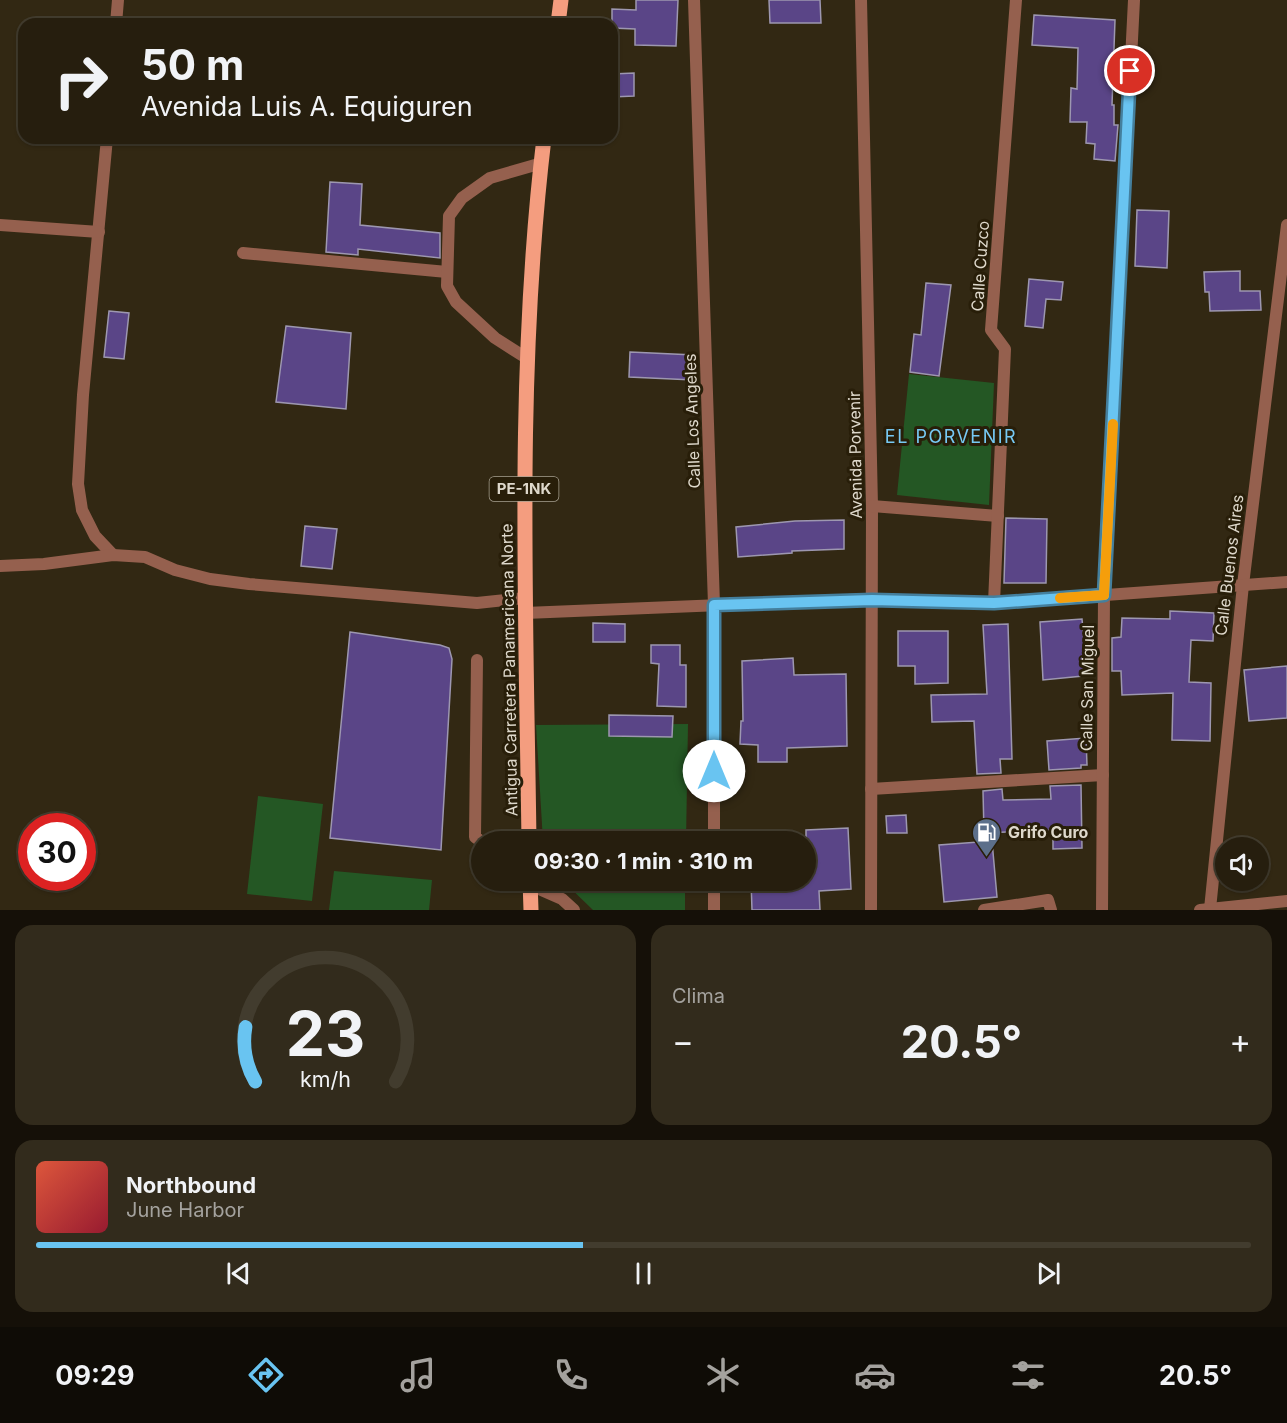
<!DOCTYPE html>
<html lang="es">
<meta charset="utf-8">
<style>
body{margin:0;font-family:Inter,sans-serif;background:#322b1c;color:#f1f3f6;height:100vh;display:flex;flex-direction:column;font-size:22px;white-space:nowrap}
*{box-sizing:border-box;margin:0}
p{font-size:20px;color:#a4a29e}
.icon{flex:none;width:33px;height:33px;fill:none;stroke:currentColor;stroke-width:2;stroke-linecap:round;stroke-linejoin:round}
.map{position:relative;height:910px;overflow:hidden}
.panel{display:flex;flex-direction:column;gap:15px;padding:15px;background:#151008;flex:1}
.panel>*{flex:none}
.hud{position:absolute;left:18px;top:18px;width:600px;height:126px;border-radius:18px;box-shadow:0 2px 4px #0004,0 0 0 2px #423c2e;background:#261e0e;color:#f1f3f6;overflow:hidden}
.controls{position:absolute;left:1215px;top:837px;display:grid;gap:12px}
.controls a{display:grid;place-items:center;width:54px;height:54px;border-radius:50%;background:#261e0e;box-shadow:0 2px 4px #0004,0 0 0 2px #423c2e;font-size:30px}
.speed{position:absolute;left:18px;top:813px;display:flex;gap:12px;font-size:30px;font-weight:700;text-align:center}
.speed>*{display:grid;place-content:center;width:78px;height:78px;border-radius:50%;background:#261e0e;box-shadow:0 2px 4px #0004,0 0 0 2px #423c2e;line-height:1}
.speed .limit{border:9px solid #d22;background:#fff;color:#111}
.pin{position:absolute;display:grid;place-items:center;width:51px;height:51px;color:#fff;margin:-26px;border:3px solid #fff;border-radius:50%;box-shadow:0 2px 6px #0007}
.me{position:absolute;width:66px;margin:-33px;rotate:0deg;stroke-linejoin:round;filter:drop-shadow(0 0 4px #0008)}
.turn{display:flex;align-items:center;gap:21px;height:126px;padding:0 24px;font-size:27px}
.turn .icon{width:78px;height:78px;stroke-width:2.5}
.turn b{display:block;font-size:42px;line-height:51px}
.big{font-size:45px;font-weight:700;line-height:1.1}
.panel .tile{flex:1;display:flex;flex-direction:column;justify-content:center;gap:9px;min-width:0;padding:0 21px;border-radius:18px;background:#322b1c}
.panel .dial{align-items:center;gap:0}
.dial svg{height:156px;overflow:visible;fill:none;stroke:#423c2e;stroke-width:7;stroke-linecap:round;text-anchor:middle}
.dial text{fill:#f1f3f6;stroke:none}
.song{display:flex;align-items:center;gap:18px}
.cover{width:72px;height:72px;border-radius:9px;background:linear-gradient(135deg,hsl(10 70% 55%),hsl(350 70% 35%))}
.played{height:6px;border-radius:3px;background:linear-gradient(90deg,#69c4f1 45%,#423c2e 45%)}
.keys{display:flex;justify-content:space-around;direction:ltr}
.heat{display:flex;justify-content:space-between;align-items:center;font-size:33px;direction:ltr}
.panel .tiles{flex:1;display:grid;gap:15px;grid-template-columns:1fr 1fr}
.tile:last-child{grid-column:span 2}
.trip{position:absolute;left:471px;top:831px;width:345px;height:60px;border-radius:30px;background:#261e0e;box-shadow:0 2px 4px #0004,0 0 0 2px #423c2e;font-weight:700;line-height:60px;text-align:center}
.tabs{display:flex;height:96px;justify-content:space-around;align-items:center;background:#0f0c06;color:#a4a29e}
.tabs .icon{width:42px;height:42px}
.tabs .active{color:#69c4f1}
.tabs b{font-size:27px;color:#f1f3f6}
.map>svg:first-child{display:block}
</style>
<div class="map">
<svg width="1287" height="910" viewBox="0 0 1287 910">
<rect width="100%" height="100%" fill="#322813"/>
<g fill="#245724">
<path d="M 909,374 L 994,383 L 989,505 L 897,495 Z"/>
<path d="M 688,724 L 686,841 L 543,841 L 536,725 Z"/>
<path d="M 258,796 L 323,804 L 312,901 L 247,894 Z"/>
<path d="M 334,871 L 432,880 L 429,910 L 329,910 Z"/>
<path d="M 563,881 L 685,881 L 685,910 L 593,910 Z"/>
</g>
<g fill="#5a4587" stroke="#9d97b0" stroke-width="1.5">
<path d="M 636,0 L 678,0 L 676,46 L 635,45 L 635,29 L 612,28 L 612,9 L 636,10 Z"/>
<path d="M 769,0 L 820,0 L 821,23 L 770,23 Z"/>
<path d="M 1034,15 L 1115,20 L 1112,105 L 1114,105 L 1114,125 L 1118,125 L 1115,161 L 1094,159 L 1095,144 L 1086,143 L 1087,122 L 1070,122 L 1071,88 L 1077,89 L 1078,48 L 1032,45 Z"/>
<path d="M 634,73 L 634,96 L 612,97 L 612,74 Z"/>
<path d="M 330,182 L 362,184 L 360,225 L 440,233 L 440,258 L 358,249 L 358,255 L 326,252 Z"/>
<path d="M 1137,210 L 1169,211 L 1167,268 L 1135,266 Z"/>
<path d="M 1240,271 L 1240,291 L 1260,291 L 1261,310 L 1210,311 L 1209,292 L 1205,292 L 1204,272 Z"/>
<path d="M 1029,279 L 1063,282 L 1061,300 L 1046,299 L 1043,328 L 1025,326 Z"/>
<path d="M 926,283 L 951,285 L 939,376 L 910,372 L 914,334 L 921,335 Z"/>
<path d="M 109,311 L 129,313 L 124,359 L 104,357 Z"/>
<path d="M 286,326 L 351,333 L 346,409 L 276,402 Z"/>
<path d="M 630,352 L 694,355 L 693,380 L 629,377 Z"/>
<path d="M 1006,518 L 1047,519 L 1046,583 L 1004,583 Z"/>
<path d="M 844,520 L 844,549 L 792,551 L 792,553 L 738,557 L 736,527 L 795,521 Z"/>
<path d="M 305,526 L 337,529 L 332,569 L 301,566 Z"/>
<path d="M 1170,611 L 1214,613 L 1213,641 L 1191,640 L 1189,682 L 1211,683 L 1210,741 L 1172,740 L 1173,693 L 1122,695 L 1121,671 L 1112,671 L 1112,638 L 1121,637 L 1122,618 L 1170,619 Z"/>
<path d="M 1082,619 L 1084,641 L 1095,639 L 1095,672 L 1084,672 L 1083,676 L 1043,680 L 1040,622 Z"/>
<path d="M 593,623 L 625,624 L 625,642 L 593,642 Z"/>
<path d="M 1008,624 L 1012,759 L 1000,759 L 1001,773 L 977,774 L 974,721 L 932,722 L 931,695 L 987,694 L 983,625 Z"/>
<path d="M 898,631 L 948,631 L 948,683 L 915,684 L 915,666 L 898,666 Z"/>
<path d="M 350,632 L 440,645 L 449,648 L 452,659 L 441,850 L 330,838 Z"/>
<path d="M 651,645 L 680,645 L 680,665 L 686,665 L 686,707 L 657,706 L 659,664 L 651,663 Z"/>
<path d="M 793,658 L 794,675 L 846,674 L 847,746 L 787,748 L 787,762 L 758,762 L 758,745 L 740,744 L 741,721 L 743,721 L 742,661 Z"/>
<path d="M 1287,666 L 1287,718 L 1249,721 L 1244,670 Z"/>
<path d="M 609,715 L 673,716 L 672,737 L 609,736 Z"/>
<path d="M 1086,738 L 1087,765 L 1081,765 L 1081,768 L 1049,770 L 1047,741 Z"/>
<path d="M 1081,785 L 1082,848 L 1053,849 L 1053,830 L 984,833 L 983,791 L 1002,789 L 1003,800 L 1051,799 L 1050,786 Z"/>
<path d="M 906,815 L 907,833 L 887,833 L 886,816 Z"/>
<path d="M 848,828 L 851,889 L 819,891 L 820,910 L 752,910 L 751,880 L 806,880 L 806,830 Z"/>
<path d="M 992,841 L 997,897 L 944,902 L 939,845 Z"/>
</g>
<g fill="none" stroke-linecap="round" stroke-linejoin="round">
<g stroke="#95604e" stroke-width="12">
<path d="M 243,253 L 447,272"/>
<path d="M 528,359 L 495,338 L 456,302 L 447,286 L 449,216 L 462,198 L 490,178 L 542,163"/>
<path d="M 477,660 L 475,837 L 482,842"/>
<path d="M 871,789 L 1103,775"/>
<path d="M 984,910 L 1048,900 L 1051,910"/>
</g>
<g stroke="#95604e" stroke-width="12">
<path d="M 694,0 L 714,605 L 714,842"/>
<path d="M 861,0 L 872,506 L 871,910"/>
<path d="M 116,24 L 118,0"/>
<path d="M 107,138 L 83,395 L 78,484 L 82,510 L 95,536 L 113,555"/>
<path d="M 0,225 L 99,232"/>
<path d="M 872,506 L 998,516"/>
<path d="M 0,566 L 44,564 L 113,555 L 145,557 L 175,570 L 210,579 L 249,584 L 477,603 L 525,598"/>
<path d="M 994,603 L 1005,349 L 991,330 L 1016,0"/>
<path d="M 1210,909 L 1243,585 L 1287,225"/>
<path d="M 714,910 L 714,880"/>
<path d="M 1102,910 L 1104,595 L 1134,0"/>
</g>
<g stroke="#95604e" stroke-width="12">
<path d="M 525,613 L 872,599 L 994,603 L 1287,582"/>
<path d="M 530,885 L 562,899 L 574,910"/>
<path d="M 1200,910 L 1287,901"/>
</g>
<g stroke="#f49d7f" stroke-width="15">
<path d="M 558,24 L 561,0"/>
<path d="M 529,842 C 526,607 516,372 544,138"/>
<path d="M 530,880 L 531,910"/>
</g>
</g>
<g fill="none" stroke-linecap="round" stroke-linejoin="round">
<defs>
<path id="route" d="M 714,771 L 714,605 L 872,600 L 994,603 L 1104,595 L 1130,71"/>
</defs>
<use href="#route" stroke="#447f9d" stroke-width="15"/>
<use href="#route" stroke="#69c4f1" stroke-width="10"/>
<path stroke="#f59e0b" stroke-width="10" d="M 1060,598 L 1104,595 L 1113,424"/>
</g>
<defs>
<symbol id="fuel-pin" viewBox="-11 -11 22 30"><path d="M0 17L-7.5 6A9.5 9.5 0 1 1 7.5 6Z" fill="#5c6f8a" stroke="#281e09"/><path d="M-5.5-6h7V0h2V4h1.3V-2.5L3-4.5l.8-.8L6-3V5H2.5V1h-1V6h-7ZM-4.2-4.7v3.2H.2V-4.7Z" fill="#fff"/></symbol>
</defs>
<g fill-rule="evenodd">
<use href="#fuel-pin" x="970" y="816" width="33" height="45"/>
</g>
<g text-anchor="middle" stroke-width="6" stroke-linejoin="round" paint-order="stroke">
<rect fill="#281e09" stroke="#a7a091" stroke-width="1.5" x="489.5" y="477" width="69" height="24" rx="4.5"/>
<g font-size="15" font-weight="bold" fill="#ded8cb">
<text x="524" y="494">PE-1NK</text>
</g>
<g font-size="16" fill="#ded8cb" stroke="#281e09">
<text transform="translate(980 266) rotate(-86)" y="6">Calle Cuzco</text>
<text transform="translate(692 421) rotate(-92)" y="6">Calle Los Angeles</text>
<text transform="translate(855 455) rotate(-91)" y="6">Avenida Porvenir</text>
<text transform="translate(1229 565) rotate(-83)" y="6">Calle Buenos Aires</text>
<text transform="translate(509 670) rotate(-91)" y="6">Antigua Carretera Panamericana Norte</text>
<text transform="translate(1087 688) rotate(-89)" y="6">Calle San Miguel</text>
</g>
<g font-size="16" font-weight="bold" fill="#ded8cb" stroke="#281e09" text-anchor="start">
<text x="1008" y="838">Grifo Curo</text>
</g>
<g font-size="18" letter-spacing="1.5" fill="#77c9f3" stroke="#281e09">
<text x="951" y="443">EL PORVENIR</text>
</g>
</g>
</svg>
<div class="controls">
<a><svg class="icon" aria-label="sound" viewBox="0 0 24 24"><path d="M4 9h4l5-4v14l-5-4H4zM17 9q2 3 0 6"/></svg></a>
</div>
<div class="speed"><div class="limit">30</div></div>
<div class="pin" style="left:1130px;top:71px;background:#d93025"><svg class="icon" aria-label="arrive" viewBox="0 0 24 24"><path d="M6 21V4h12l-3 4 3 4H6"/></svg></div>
<svg class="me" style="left:714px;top:771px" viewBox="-20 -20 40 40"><circle r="19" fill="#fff"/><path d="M0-13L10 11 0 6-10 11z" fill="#69c4f1"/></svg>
<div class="trip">09:30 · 1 min · 310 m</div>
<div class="hud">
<div class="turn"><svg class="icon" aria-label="right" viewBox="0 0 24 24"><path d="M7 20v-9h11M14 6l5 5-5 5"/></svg><div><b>50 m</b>Avenida Luis A. Equiguren</div></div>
</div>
</div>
<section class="panel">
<div class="tiles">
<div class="tile dial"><svg viewBox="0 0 100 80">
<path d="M14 69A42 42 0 1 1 86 69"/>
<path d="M14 69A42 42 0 0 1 9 41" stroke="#69c4f1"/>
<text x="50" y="56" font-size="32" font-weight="700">23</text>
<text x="50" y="72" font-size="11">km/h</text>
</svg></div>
<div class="tile"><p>Clima</p>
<div class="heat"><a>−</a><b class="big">20.5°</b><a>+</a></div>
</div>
<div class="tile">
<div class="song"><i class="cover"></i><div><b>Northbound</b><p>June Harbor</p></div></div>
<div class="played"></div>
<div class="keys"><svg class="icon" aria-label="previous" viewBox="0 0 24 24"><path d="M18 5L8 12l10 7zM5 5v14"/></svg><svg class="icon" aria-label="pause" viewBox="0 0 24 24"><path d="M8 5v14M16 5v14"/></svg><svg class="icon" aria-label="next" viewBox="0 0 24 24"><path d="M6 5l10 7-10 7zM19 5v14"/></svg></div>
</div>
</div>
</section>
<nav class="tabs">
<b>09:29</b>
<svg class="icon active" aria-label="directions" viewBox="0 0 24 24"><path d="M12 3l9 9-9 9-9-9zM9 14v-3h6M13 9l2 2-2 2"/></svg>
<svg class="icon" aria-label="music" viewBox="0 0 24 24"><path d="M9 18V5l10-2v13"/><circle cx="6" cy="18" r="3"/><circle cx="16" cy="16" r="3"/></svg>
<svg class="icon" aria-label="phone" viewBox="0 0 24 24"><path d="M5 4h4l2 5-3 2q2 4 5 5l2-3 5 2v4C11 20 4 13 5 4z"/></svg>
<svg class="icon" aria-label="climate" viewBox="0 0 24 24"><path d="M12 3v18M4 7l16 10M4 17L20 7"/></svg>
<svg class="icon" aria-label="car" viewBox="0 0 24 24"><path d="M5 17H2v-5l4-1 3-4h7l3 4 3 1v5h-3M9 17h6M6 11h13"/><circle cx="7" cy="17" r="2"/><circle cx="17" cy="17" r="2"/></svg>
<svg class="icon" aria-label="filters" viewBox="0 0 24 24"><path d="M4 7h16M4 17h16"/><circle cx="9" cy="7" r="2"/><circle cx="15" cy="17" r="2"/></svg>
<b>20.5°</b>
</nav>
